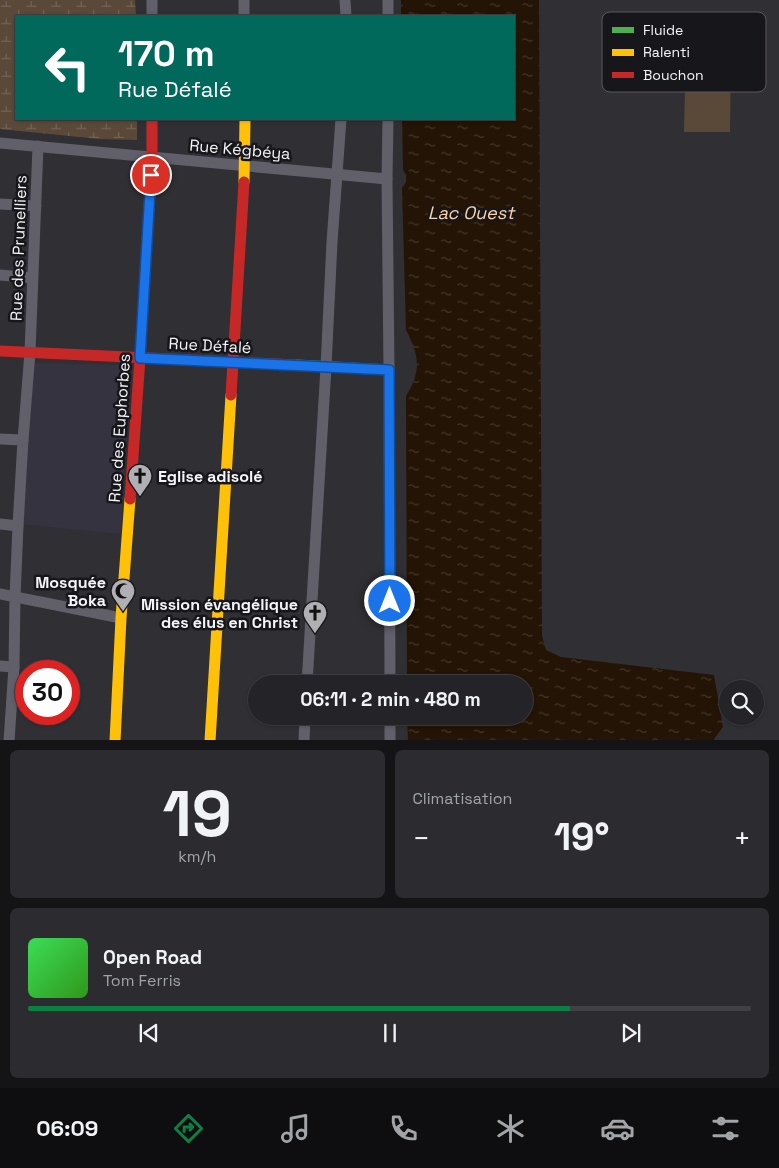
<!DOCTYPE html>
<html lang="fr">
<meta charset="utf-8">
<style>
body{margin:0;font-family:"Space Grotesk",sans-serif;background:#2c2b2f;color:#f1f3f6;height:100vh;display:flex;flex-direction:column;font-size:19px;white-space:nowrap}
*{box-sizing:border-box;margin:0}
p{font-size:16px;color:#a3a4a7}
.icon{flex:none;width:28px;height:28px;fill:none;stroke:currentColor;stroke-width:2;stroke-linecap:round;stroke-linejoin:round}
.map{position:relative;height:740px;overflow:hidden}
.details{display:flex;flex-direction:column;gap:10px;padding:10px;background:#141315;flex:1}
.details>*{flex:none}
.guide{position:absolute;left:15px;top:15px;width:500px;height:105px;border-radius:0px;box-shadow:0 1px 4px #0004,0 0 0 1px #414044;background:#00695c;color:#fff;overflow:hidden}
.tools{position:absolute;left:719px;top:680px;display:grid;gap:10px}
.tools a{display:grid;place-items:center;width:45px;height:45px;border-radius:50%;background:#242327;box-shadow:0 1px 4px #0004,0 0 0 1px #414044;font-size:25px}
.speed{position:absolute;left:15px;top:660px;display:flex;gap:10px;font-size:25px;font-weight:700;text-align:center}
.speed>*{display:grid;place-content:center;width:65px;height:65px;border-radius:50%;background:#242327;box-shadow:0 1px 4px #0004,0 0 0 1px #414044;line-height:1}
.speed .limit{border:8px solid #d22;background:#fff;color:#111}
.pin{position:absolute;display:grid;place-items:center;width:42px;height:42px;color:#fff;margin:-21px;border:2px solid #fff;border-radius:50%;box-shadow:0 1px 5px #0007}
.me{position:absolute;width:55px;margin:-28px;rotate:0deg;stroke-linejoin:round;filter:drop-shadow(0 0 4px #0008)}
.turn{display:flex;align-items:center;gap:18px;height:105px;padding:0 20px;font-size:22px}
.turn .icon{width:65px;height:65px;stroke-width:2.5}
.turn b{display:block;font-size:35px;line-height:42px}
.big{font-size:38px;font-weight:700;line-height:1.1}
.details .card{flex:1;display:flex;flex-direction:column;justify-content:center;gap:8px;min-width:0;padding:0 18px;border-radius:8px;background:#2c2b2f}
.details .dial{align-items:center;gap:0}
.dial b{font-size:65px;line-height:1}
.song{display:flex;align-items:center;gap:15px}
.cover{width:60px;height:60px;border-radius:8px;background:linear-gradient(135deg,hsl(130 70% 55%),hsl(110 70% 35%))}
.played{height:5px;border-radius:2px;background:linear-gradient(90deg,#0b8043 75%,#414044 75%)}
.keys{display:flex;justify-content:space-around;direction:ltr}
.heat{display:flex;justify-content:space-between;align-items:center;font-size:28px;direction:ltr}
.details .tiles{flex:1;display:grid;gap:10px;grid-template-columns:1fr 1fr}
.card:last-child{grid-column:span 2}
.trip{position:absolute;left:248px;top:675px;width:285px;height:50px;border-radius:25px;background:#242327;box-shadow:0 1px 4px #0004,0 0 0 1px #414044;font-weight:700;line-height:50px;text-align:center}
.dock{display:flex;height:80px;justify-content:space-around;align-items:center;background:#0e0e10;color:#a3a4a7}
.dock .icon{width:35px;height:35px}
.dock .selected{color:#0b8043}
.dock b{font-size:22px;color:#f1f3f6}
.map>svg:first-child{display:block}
</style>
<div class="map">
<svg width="779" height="741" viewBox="0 0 779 741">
<defs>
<pattern id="wetland-marsh" width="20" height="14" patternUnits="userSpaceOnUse" patternTransform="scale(1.25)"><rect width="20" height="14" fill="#5a4938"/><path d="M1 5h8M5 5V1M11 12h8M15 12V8" fill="none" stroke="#726456"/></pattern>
<pattern id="water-ripples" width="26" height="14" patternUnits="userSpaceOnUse" patternTransform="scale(1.25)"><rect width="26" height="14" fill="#241405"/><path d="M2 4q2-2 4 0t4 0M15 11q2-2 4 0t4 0" fill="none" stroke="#44372a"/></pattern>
</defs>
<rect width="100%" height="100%" fill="#302f34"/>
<path fill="#363340" d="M 34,363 L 123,365 L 129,371 L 121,534 L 21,524 Z"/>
<path fill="url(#wetland-marsh)" d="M 0,0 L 135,0 L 136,16 L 16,16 L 16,119 L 137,119 L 137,140 L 99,139 L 0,129 Z"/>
<path fill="#5a4938" d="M 686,45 L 731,46 L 730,132 L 684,132 Z"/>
<path fill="url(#water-ripples)" d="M 401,0 L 539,0 L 542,636 L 546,650 L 561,657 L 714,675 L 723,727 L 714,739 L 714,740 L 408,740 L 407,716 L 524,716 L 524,684 L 407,684 L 406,396 C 422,371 419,355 406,330 L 402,188 L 406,182 L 406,175 L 403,170 L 402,119 L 514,119 L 514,16 L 401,16 Z"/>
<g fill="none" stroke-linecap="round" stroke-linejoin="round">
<g stroke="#615f69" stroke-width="11">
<path d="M 152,0 L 152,16"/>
<path d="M 244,0 L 244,16"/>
<path d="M 345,0 L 346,16"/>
<path d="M 388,16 L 388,0"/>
<path d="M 388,119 L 387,179 L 389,370 L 390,684"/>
<path d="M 0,143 L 387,179"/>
<path d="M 0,204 L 36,206"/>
<path d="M 0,275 L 32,278"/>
<path d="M 0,439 L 23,440"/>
<path d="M 0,524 L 18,526"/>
<path d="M 0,594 L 121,618"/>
<path d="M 0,666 L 14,667"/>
<path d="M 307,684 L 326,367 L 332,242 L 341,119"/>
<path d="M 390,716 L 390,741"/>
<path d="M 9,741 L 14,667 L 15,597 L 18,526 L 23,440 L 30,352 L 38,146"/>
<path d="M 304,741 L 305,716"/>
</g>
<path stroke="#4caf50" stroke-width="11" d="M 297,365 L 389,370"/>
<g stroke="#ffc107" stroke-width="11">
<path d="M 244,182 L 245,119"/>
<path d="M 115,741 L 121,618 L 130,499"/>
<path d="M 210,741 L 231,395"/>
</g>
<g stroke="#c62828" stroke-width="11">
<path d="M 0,351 L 297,365"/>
<path d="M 231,395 L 244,182"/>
<path d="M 130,499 L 140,358 L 152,157 L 152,119"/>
</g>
</g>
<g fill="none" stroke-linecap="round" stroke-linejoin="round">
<defs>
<path id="route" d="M 151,175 L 140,358 L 389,370 L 390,601"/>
</defs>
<use href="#route" stroke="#114b97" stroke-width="12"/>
<use href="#route" stroke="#1a73e8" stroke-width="9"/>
</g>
<defs>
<symbol id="church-pin" viewBox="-11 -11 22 30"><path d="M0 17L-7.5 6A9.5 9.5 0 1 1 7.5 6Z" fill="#b0afb4" stroke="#17161a"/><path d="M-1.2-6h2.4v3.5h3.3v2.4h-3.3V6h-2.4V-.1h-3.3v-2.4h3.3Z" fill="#111"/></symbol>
<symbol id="mosque-pin" viewBox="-11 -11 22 30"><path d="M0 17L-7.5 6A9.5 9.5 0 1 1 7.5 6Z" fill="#b0afb4" stroke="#17161a"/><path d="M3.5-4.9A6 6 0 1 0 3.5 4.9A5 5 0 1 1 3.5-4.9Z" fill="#111"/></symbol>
</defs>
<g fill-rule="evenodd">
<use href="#church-pin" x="126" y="462" width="28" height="38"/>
<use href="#mosque-pin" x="109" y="577" width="28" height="38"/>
<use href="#church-pin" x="301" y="599" width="28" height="38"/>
</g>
<g text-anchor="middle" stroke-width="5" stroke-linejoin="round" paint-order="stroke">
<g font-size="16" fill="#f5f4f9" stroke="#17161a">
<text transform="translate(240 149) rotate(5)" y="6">Rue Kégbéya</text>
<text transform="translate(18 248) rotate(-88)" y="6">Rue des Prunelliers</text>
<text transform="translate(210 345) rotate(3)" y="6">Rue Défalé</text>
<text transform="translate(119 428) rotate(-86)" y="6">Rue des Euphorbes</text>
</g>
<g font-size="16" font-weight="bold" fill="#f5f4f9" stroke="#17161a" text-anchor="end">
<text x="158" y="482" text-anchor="start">Eglise adisolé</text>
<text x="106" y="588">Mosquée<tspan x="106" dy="18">Boka</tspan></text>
<text x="298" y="610">Mission évangélique<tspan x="298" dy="18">des élus en Christ</tspan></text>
</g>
<g font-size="18" font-style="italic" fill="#fed3a7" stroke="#17161a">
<text x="471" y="219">Lac Ouest</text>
</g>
</g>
<rect x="602" y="12" width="164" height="80" rx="8" fill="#17161a" stroke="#5a595d" stroke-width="1"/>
<rect x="612" y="27" width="22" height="6" fill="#4caf50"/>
<rect x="612" y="49" width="22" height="7" fill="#ffc107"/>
<rect x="612" y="72" width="22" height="6" fill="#c62828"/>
<g font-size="14" fill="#f5f4f9">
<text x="643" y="35">Fluide</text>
<text x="643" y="57">Ralenti</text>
<text x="643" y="80">Bouchon</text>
</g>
</svg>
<div class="tools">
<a><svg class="icon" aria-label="search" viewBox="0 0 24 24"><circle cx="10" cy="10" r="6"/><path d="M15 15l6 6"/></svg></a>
</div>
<div class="speed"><div class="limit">30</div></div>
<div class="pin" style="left:151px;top:175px;background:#d93025"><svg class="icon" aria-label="arrive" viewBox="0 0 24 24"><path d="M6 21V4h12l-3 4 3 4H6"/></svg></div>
<svg class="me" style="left:390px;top:601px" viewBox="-20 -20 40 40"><circle r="17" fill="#1a73e8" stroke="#fff" stroke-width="3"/><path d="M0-11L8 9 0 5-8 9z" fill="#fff"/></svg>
<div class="trip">06:11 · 2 min · 480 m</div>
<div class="guide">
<div class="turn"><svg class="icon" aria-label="left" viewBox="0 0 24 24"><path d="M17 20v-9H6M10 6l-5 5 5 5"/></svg><div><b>170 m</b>Rue Défalé</div></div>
</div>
</div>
<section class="details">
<div class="tiles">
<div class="card dial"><b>19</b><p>km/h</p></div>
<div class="card"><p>Climatisation</p>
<div class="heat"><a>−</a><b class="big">19°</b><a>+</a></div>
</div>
<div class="card">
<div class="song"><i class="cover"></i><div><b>Open Road</b><p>Tom Ferris</p></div></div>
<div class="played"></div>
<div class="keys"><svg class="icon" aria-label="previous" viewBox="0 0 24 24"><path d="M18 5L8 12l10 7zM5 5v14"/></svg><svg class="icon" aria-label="pause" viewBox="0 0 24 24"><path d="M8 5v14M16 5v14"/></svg><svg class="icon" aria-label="next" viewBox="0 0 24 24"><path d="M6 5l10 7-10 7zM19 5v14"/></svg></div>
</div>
</div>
</section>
<nav class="dock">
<b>06:09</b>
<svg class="icon selected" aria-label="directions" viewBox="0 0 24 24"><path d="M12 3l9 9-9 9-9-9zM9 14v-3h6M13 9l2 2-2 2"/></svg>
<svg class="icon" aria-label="music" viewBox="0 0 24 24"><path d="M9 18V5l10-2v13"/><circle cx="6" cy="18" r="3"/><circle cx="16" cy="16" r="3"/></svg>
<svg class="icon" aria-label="phone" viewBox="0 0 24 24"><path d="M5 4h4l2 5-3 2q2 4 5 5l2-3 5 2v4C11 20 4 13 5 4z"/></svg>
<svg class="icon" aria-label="climate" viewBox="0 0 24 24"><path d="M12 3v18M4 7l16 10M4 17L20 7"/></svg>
<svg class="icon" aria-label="car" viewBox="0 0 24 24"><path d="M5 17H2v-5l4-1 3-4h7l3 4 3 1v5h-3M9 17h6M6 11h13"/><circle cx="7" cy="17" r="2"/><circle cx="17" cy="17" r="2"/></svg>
<svg class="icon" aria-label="filters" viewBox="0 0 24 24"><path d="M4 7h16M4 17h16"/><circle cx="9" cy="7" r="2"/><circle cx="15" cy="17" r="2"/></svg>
</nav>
